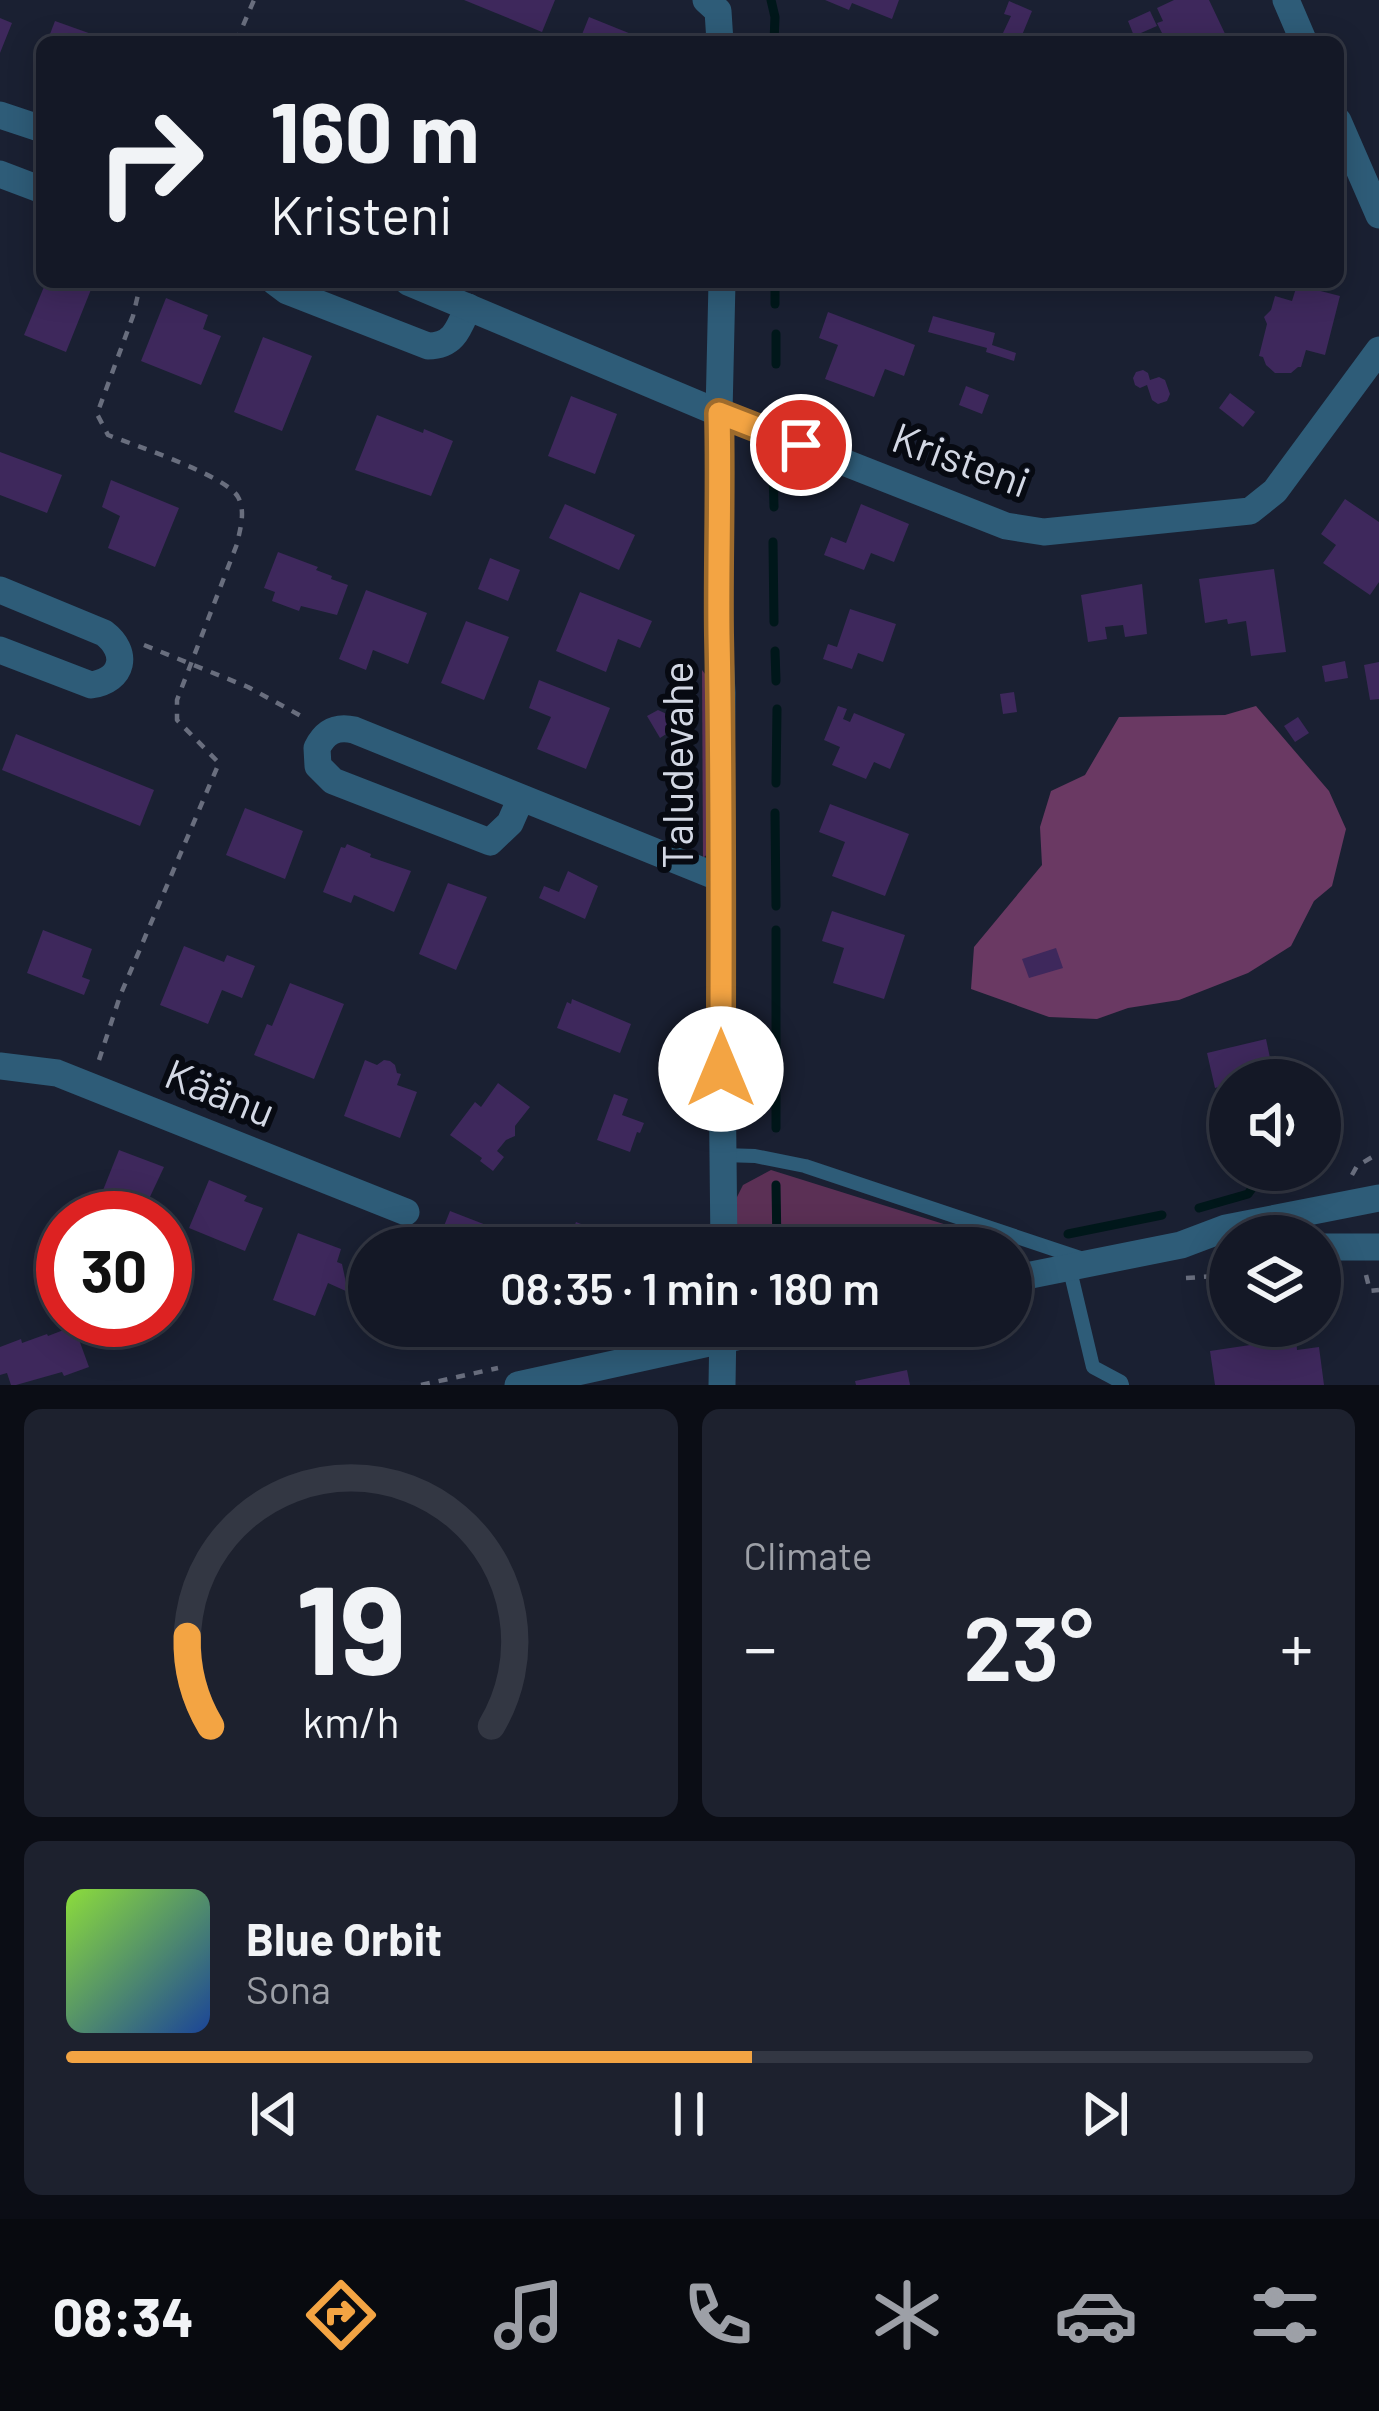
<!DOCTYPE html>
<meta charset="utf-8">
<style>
body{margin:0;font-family:Barlow,sans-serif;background:#1d212e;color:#f1f3f6;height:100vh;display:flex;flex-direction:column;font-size:45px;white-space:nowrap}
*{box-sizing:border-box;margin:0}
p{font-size:39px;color:#9da0a7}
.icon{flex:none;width:66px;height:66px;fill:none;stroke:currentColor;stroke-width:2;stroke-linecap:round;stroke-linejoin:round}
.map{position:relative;height:1385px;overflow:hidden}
.side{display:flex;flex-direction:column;gap:24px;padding:24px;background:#0b0d15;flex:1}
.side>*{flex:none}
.top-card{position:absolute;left:36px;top:36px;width:1308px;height:252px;border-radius:18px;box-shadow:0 6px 30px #0003,0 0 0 3px #333743;background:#141826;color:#f1f3f6;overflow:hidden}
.fabs{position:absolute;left:1209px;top:1059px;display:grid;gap:24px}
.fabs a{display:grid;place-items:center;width:132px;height:132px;border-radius:50%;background:#141826;box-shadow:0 6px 30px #0003,0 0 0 3px #333743;font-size:60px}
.speed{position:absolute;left:36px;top:1191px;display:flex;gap:24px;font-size:60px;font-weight:700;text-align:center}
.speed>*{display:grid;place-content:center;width:156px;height:156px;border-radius:50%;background:#141826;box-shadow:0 6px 30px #0003,0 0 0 3px #333743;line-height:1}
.speed .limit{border:18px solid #d22;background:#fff;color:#111}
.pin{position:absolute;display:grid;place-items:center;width:102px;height:102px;color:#fff;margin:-51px;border:6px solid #fff;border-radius:50%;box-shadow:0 3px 12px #0007}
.me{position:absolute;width:132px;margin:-66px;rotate:0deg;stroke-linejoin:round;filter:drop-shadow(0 0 9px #0008)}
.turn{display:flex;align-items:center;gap:42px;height:252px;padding:0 36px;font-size:54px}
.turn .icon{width:156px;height:156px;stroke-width:2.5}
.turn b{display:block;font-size:84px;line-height:102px}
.big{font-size:90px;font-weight:600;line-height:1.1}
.side .tile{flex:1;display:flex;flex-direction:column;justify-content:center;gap:18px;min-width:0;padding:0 42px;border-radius:18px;background:#1d212e}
.side .dial{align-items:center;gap:0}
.dial svg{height:312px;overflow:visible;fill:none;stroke:#333743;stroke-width:7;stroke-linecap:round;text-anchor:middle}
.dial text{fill:#f1f3f6;stroke:none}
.song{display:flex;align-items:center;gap:36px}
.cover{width:144px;height:144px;border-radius:18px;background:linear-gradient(135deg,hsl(90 70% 55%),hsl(220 70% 35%))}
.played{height:12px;border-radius:6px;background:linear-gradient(90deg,#f3a443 55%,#333743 55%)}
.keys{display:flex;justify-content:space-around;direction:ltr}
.heat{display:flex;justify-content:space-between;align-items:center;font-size:66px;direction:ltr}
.side .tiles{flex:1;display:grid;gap:24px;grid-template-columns:1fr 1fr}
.tile:last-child{grid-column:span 2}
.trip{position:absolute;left:348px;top:1227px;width:684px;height:120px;border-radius:60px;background:#141826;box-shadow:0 6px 30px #0003,0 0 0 3px #333743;font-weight:600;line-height:120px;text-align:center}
.tabs{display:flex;height:192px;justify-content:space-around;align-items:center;background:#080a0f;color:#9da0a7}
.tabs .icon{width:84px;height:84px}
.tabs .on{color:#f3a443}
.tabs b{font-size:54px;color:#f1f3f6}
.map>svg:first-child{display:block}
</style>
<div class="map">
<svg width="1379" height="1385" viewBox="0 0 1379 1385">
<rect width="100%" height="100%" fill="#1a2032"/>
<g fill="#5b3055">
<path d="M 702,670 L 712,683 L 712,850 L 703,858 Z"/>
<path d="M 771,1170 L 1020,1248 L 1015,1262 L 1011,1262 L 1011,1248 L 735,1248 L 734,1203 L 743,1185 Z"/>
</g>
<path fill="#6a3963" d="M 1256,706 L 1329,791 L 1346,829 L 1332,886 L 1314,901 L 1291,946 L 1248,973 L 1179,1000 L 1128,1008 L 1097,1019 L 1049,1017 L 971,989 L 974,947 L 1042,865 L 1040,827 L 1051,791 L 1085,775 L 1119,717 L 1225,715 Z"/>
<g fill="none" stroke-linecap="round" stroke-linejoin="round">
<g stroke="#00171a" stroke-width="9">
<path d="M 771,0 L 775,17 L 774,42"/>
<path d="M 775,282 L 775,304"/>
<path d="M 776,364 L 776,334"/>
<path d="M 773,471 L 774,507"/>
<path d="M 773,542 L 774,622"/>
<path d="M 775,651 L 776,681"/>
<path d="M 776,783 L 777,709"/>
<path d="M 775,813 L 776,906"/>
<path d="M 776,930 L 776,1128"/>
<path d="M 776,1185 L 777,1248"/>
<path d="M 1199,1208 L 1248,1194 L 1265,1170"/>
<path d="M 1068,1234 L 1162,1215"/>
</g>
</g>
<g fill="#3e285c">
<path d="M 464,0 L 555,0 L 542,32 Z"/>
<path d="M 825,0 L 899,0 L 892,19 L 852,3 L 849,10 Z"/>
<path d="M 1174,0 L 1209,0 L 1227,38 L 1220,42 L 1158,42 L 1155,36 L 1162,33 L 1157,23 L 1163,21 L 1157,8 Z"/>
<path d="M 1009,1 L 1032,11 L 1020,40 L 1003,33 L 1011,16 L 1004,14 Z"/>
<path d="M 1150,11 L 1157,26 L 1134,36 L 1128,21 Z"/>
<path d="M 589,17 L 651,42 L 579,42 Z"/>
<path d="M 0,18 L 12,23 L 0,53 Z"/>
<path d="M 55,21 L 111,41 L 111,42 L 47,42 Z"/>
<path d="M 46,282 L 94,282 L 66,352 L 24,335 Z"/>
<path d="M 1297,285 L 1340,296 L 1325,355 L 1306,350 L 1301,367 L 1298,367 L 1291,373 L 1275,373 L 1266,365 L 1263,357 L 1259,356 L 1267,324 L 1264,317 L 1271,310 L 1275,296 L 1292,301 Z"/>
<path d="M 166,298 L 208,315 L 203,329 L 221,336 L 201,385 L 141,361 Z"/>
<path d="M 828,312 L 915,345 L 904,376 L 885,369 L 874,397 L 825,379 L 838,345 L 819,338 Z"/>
<path d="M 933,316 L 995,333 L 992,345 L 1016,353 L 1014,361 L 986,352 L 987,348 L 928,332 Z"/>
<path d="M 263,337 L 312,356 L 282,431 L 234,412 Z"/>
<path d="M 1143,370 L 1148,373 L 1150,380 L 1159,377 L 1165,380 L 1170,394 L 1167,401 L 1158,404 L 1152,400 L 1147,385 L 1140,388 L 1135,385 L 1133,378 L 1136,372 Z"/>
<path d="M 966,386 L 989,395 L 982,414 L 959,405 Z"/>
<path d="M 1230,393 L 1255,412 L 1243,427 L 1219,408 Z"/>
<path d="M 571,396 L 617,414 L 595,474 L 548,456 Z"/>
<path d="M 377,415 L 423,433 L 424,429 L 453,441 L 431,496 L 355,470 Z"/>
<path d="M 0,452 L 62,475 L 47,513 L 0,495 Z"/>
<path d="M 111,480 L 179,508 L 155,567 L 108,548 L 120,516 L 102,507 Z"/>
<path d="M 1345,499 L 1379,522 L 1379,582 L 1370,595 L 1323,563 L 1336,545 L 1321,534 Z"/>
<path d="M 565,504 L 635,535 L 619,570 L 549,538 Z"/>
<path d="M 861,504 L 909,524 L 894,562 L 871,553 L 864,570 L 824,555 L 831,537 L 846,543 Z"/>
<path d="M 278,552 L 318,567 L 316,570 L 332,576 L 331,579 L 348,585 L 337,615 L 301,606 L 299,611 L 272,601 L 275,592 L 264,588 Z"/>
<path d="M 490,558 L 520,570 L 508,601 L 478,589 Z"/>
<path d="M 1274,569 L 1286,652 L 1251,656 L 1246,621 L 1228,624 L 1227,619 L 1205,623 L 1199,579 Z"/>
<path d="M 1142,584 L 1147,634 L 1125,637 L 1123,625 L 1105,627 L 1107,639 L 1088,642 L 1081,595 Z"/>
<path d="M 366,590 L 427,613 L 408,664 L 373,650 L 366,670 L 339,659 Z"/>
<path d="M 580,592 L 652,621 L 640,648 L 618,639 L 606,672 L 556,651 Z"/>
<path d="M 850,609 L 896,624 L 883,662 L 858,653 L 852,669 L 823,659 L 828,644 L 837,647 Z"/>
<path d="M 466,621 L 509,637 L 484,700 L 441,683 Z"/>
<path d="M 1345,661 L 1348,678 L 1325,682 L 1322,666 Z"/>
<path d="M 1379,662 L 1379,699 L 1370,700 L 1364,665 Z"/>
<path d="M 539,680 L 610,708 L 586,769 L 537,749 L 551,717 L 529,708 Z"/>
<path d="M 1014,692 L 1017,712 L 1003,714 L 1000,694 Z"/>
<path d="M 838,706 L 847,709 L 843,719 L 850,722 L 854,713 L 905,734 L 890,769 L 874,762 L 866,779 L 832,765 L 840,747 L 824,740 Z"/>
<path d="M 658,710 L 671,716 L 671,731 L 660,738 L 647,716 Z"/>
<path d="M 1298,717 L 1309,733 L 1295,742 L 1284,726 Z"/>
<path d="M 16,734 L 154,790 L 140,826 L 2,770 Z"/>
<path d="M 830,804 L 909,834 L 885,896 L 832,876 L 845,842 L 819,832 Z"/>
<path d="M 245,808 L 303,831 L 285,879 L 226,855 Z"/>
<path d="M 347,844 L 371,854 L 370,857 L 411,871 L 394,912 L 354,895 L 351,903 L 323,892 L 341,847 L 345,848 Z"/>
<path d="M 568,871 L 598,886 L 585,919 L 539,898 L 544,886 L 559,892 Z"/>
<path d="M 448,883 L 487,897 L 456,970 L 419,954 Z"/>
<path d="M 832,911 L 905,935 L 884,999 L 833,983 L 844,948 L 822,941 Z"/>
<path d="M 43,930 L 92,949 L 82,977 L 90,980 L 84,995 L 27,973 Z"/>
<path d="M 184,946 L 224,962 L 227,955 L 255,966 L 242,998 L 222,990 L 208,1024 L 160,1005 Z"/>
<path d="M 1056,948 L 1063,968 L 1029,978 L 1022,959 Z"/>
<path d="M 290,983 L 344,1004 L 314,1079 L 254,1055 L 267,1024 L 272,1026 Z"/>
<path d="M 572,999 L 631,1024 L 620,1053 L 557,1028 L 567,1002 L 571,1004 Z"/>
<path d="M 763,1033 L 764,1046 L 748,1046 L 748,1034 Z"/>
<path d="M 1266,1039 L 1273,1072 L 1261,1075 L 1263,1080 L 1230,1080 L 1230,1095 L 1226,1085 L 1215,1088 L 1207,1053 Z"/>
<path d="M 365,1060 L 377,1065 L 384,1060 L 390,1061 L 395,1065 L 397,1073 L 401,1074 L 397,1085 L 417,1092 L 400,1138 L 344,1116 Z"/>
<path d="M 498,1083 L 530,1107 L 515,1126 L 515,1136 L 506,1140 L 497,1151 L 504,1157 L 493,1171 L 480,1161 L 482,1158 L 450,1135 L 475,1102 L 481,1107 Z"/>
<path d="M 614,1094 L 628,1099 L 622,1115 L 644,1123 L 640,1133 L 637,1132 L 630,1152 L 597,1140 Z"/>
<path d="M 119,1150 L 164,1167 L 140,1218 L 92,1218 Z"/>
<path d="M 209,1180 L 247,1196 L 244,1201 L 263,1208 L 245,1251 L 189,1228 Z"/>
<path d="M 450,1211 L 499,1230 L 493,1244 L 502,1248 L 443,1248 L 447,1239 L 440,1236 Z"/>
<path d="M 576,1222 L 640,1248 L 566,1248 Z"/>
<path d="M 298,1233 L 341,1249 L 337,1262 L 342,1264 L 348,1292 L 328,1283 L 315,1316 L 273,1300 Z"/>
<path d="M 74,1326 L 89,1367 L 64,1376 L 62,1372 L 16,1385 L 11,1385 L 7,1373 L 0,1375 L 0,1347 L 21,1339 L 22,1343 L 47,1334 L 48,1336 Z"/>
<path d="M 1296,1338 L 1297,1350 L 1319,1347 L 1324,1385 L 1215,1385 L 1210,1351 Z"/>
<path d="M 907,1370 L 910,1385 L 856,1385 L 855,1381 Z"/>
</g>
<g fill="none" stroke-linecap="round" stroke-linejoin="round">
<g stroke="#696e7e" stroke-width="4.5" stroke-dasharray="9 9" stroke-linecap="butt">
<path d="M 236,42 L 254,0"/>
<path d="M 144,645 L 248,687 L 303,717"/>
<path d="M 99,1060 L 120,996 L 219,763 L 177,720 L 177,700 L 237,544 C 240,529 246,512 238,497 C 227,476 134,445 108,435 L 97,414 L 133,316 L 141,282"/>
<path d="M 1352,1175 L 1357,1166 L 1379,1153"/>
<path d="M 1366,1275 L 1370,1291 L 1379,1290"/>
<path d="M 1186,1278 L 1230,1275"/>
<path d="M 421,1385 L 498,1368"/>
</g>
<g stroke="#2e5c78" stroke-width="14">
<path d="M 723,1155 L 755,1156 L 805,1166 L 1086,1260"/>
<path d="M 1069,1266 L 1093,1367 L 1121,1382 L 1122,1385"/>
</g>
<g stroke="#2e5c78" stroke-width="27">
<path d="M 706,0 L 718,11 L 720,42"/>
<path d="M 1286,0 L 1304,42"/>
<path d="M 0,115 L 42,129"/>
<path d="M 1338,121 L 1379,215"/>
<path d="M 0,174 L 42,190"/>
<path d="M 275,282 L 287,291 L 428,346 C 454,346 459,328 468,307"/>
<path d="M 408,282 L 719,413 L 1006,526 L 1044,532 L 1250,511 L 1275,491 L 1379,350"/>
<path d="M 722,282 L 719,413 L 719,634 L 722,693 L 720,878 L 724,1248"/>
<path d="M 0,590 L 104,633 C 129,652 124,680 91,685 L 0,650"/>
<path d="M 521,798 L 510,823 L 490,842 L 333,781 L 318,766 L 317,748 C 325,732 336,726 354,730 L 720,878"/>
<path d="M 0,1066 L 57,1073 L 406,1212"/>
<path d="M 1320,1247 L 1379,1247"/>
<path d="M 1011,1279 L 1181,1245 L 1226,1228 L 1379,1198"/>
<path d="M 518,1385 L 787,1326"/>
<path d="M 722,1385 L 723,1326"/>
</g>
</g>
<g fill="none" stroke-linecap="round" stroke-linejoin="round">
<defs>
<path id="route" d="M 721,1069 C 721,924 722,779 719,635 C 718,561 721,487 719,413 L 801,445"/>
</defs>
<use href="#route" stroke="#9e6b2c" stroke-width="30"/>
<use href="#route" stroke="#f3a443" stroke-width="21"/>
</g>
<g text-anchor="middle" stroke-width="12" stroke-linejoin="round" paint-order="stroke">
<g font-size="42" fill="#d3d8e4" stroke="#070a12">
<text transform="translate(961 460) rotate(20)" y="15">Kristeni</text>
<text transform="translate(678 765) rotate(-90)" y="15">Taludevahe</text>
<text transform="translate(220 1093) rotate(22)" y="15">Käänu</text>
</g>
</g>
</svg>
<div class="fabs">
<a><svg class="icon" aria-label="sound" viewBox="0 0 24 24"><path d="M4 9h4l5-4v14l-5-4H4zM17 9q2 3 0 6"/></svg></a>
<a><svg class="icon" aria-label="layers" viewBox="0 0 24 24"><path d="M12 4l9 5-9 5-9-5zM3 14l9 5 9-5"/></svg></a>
</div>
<div class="speed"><div class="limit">30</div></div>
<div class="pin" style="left:801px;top:445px;background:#d93025"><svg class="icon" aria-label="arrive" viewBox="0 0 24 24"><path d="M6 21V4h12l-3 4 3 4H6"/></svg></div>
<svg class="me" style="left:721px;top:1069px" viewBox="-20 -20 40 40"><circle r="19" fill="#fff"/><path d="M0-13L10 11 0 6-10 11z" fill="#f3a443"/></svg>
<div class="trip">08:35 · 1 min · 180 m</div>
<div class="top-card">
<div class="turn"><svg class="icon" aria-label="right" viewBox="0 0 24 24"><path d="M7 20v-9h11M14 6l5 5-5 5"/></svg><div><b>160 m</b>Kristeni</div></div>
</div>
</div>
<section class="side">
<div class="tiles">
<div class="tile dial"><svg viewBox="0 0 100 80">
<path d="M14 69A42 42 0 1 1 86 69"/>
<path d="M14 69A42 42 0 0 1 8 46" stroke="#f3a443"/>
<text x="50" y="56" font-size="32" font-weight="700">19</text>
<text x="50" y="72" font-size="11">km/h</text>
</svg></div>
<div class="tile"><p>Climate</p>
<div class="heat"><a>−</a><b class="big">23°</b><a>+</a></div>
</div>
<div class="tile">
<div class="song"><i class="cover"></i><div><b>Blue Orbit</b><p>Sona</p></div></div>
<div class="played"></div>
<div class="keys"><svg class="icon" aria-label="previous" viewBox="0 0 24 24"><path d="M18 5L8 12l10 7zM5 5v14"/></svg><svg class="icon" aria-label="pause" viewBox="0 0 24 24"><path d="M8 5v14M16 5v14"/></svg><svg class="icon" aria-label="next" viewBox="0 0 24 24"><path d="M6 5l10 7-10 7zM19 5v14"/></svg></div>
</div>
</div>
</section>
<nav class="tabs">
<b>08:34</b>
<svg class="icon on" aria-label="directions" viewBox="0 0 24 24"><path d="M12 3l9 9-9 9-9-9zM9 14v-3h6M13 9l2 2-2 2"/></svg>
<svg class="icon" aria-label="music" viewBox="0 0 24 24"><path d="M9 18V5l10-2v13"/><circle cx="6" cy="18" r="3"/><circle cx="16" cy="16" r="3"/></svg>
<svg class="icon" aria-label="phone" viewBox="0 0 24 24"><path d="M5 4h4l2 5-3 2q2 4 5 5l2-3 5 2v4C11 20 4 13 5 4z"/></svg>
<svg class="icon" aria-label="climate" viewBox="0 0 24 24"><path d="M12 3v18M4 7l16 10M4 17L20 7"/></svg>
<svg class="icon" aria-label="car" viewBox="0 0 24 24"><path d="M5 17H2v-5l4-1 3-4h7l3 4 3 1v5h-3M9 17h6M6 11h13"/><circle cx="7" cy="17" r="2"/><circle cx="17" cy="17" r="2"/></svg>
<svg class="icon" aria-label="filters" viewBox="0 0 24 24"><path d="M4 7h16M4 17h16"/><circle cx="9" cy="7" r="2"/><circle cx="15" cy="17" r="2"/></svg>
</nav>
